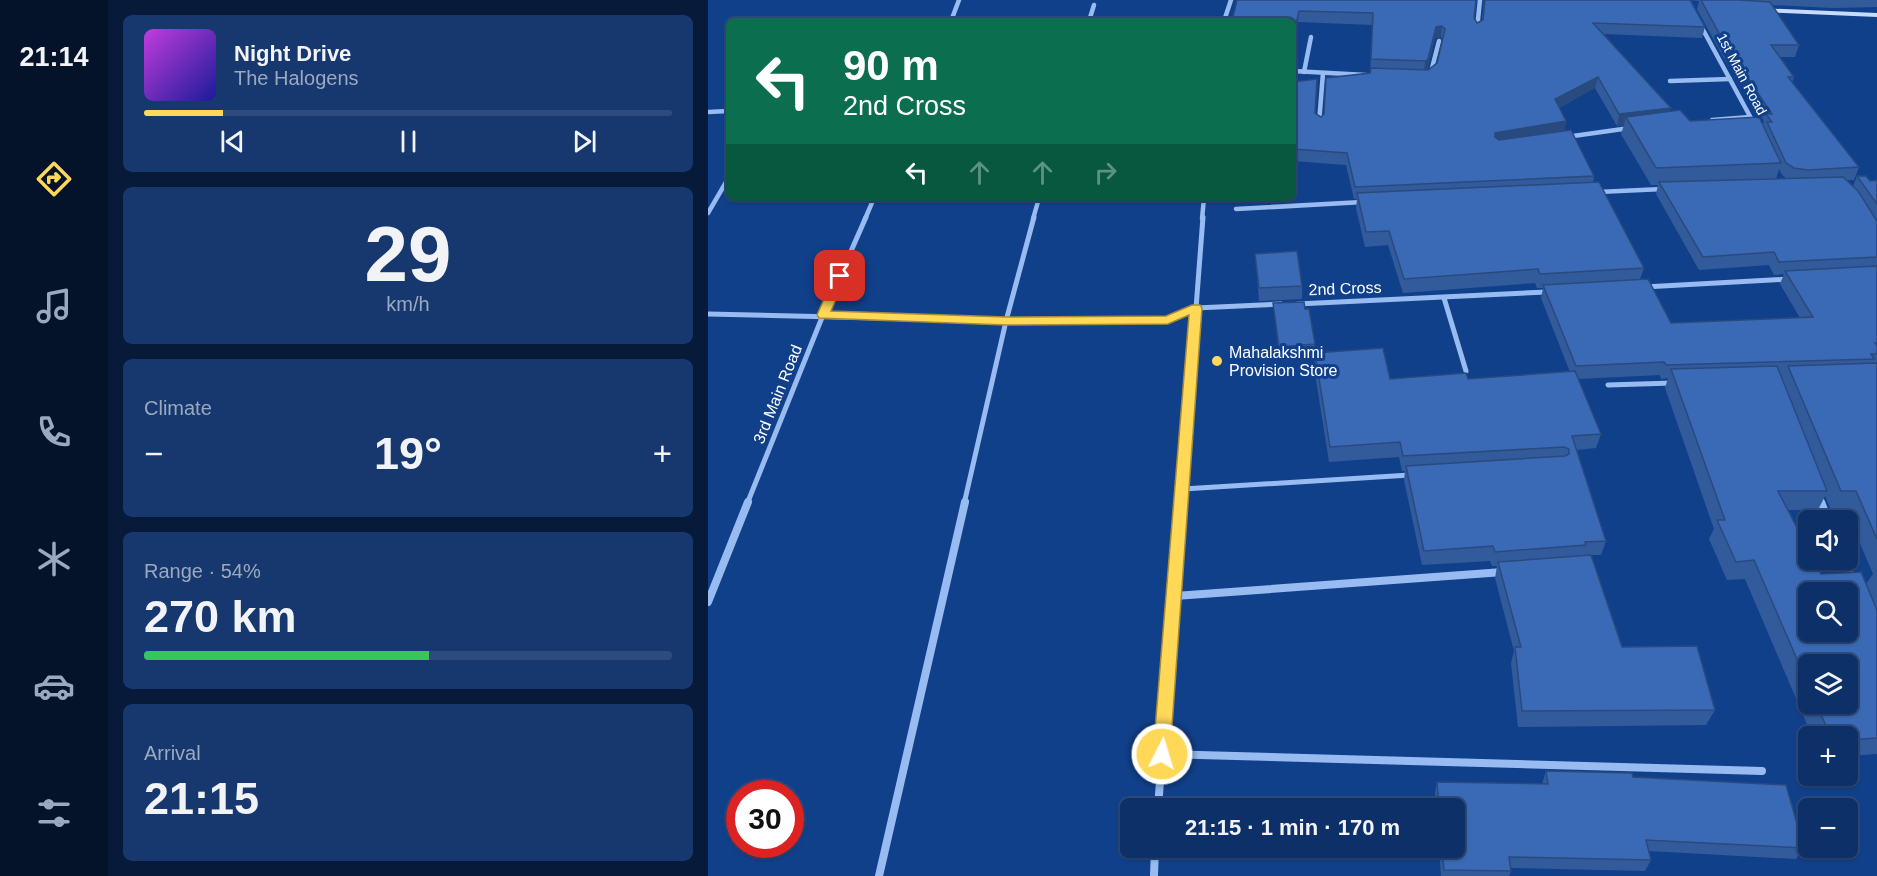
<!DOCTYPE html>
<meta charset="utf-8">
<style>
body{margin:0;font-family:Helvetica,sans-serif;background:#16386e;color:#f1f3f6;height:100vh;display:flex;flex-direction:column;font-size:22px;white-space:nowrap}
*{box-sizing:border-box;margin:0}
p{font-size:20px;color:#9aa9c0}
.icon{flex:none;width:33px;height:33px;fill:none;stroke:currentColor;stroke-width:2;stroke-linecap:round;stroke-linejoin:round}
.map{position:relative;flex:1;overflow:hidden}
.details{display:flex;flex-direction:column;gap:15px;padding:15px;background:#071a39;width:600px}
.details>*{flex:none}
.top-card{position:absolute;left:18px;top:18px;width:570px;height:183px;border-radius:9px;box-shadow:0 2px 4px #0004,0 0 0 2px #2d4b7c;background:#0b6e4f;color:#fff;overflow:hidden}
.fabs{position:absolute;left:1090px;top:510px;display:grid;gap:12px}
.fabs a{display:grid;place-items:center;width:60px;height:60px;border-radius:9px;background:#0d3068;box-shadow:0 2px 4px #0004,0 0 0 2px #2d4b7c;font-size:30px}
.speed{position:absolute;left:18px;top:780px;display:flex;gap:12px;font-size:30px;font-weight:700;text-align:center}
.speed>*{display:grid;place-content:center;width:78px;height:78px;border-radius:50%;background:#0d3068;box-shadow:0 2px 4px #0004,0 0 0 2px #2d4b7c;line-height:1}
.speed .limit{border:9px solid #d22;background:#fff;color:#111}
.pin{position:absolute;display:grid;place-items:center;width:51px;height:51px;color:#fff;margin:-26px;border-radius:12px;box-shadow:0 3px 9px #0006}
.me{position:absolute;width:66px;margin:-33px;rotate:5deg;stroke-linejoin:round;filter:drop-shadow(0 0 4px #0008)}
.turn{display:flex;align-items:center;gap:21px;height:126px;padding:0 18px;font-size:27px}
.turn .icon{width:78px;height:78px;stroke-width:2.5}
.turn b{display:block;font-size:42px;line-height:51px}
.lanes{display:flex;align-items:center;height:57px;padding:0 18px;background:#0003;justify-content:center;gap:30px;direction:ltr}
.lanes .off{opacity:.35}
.big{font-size:45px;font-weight:800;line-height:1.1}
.details .widget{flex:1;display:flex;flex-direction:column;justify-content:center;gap:9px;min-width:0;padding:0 21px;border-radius:9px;background:#16386e}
.details .dial{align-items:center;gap:0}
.dial b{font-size:78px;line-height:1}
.song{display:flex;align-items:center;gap:18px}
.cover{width:72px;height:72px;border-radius:9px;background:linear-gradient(135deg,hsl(290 70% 55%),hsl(240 70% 35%))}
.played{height:6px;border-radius:3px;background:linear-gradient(90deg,#ffd858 15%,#2d4b7c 15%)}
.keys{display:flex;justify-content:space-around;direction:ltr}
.heat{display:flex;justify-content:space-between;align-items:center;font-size:33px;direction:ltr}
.charge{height:9px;border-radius:4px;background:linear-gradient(90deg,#34c759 54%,#2d4b7c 0)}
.trip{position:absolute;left:412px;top:798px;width:345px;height:60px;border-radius:9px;background:#0d3068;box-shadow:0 2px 4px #0004,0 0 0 2px #2d4b7c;font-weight:800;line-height:60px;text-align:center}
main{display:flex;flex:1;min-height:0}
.dock{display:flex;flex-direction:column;width:108px;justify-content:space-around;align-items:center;background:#05132a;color:#9aa9c0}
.dock .icon{width:42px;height:42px}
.dock .on{color:#ffd858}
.dock b{font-size:27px;color:#f1f3f6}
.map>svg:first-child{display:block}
</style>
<main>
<nav class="dock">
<b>21:14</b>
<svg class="icon on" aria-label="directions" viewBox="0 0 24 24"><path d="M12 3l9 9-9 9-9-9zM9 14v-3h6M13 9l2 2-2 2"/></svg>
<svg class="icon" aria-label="music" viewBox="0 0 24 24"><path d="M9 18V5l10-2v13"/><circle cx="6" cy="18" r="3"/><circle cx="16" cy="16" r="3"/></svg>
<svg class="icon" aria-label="phone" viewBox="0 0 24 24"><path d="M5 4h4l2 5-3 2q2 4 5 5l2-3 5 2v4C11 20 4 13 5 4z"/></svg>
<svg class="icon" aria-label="climate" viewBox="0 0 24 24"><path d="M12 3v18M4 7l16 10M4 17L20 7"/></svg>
<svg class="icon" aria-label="car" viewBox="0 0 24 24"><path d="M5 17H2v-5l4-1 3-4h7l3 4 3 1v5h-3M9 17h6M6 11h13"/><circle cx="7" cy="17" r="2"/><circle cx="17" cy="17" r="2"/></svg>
<svg class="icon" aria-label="filters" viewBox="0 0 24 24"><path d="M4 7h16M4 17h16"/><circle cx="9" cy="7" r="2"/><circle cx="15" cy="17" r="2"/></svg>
</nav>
<section class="details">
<div class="widget">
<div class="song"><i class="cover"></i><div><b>Night Drive</b><p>The Halogens</p></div></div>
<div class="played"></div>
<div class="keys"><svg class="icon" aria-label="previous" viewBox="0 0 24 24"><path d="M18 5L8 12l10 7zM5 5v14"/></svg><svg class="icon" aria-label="pause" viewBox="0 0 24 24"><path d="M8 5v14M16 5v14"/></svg><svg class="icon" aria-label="next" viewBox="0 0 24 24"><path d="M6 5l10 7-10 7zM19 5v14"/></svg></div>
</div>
<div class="widget dial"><b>29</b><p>km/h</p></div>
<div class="widget"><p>Climate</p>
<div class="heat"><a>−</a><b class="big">19°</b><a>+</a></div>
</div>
<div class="widget"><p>Range · 54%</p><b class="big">270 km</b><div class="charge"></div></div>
<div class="widget"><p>Arrival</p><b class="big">21:15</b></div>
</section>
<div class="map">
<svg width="1169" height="876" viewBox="0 0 1169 876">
<rect width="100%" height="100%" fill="#11408b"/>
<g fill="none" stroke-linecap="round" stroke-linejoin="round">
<g stroke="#98bcf1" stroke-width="4.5">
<path d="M 243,21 L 251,0"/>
<path d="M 381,21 L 386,5"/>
<path d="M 516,21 L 523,0"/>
<path d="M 993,26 L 1044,120"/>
<path d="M 769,29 L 772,0"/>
<path d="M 585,71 L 658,75"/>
<path d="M 596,72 L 603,37"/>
<path d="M 723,72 L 731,41"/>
<path d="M 962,81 L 1022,79"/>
<path d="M 0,112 L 21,111"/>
<path d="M 1004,120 L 1042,117"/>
<path d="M 611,123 L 615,73"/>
<path d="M 858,137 L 922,128"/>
<path d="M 890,192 L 955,189"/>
<path d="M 528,209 L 655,202"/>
<path d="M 0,213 L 21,177"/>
<path d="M 157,219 L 166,198"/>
<path d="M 325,219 L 331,198"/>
<path d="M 494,219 L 496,198"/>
</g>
<g stroke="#98bcf1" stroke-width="5">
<path d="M 936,287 L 1082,279"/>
<path d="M 736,298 L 758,371"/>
<path d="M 589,304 L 839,292"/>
<path d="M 0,314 L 298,321 L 460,320 L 488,308 L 573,304"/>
<path d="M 900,385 L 965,383"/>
<path d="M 475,489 L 702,475"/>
<path d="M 1111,496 L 1114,504"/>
<path d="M 39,504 L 115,315 L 158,217"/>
<path d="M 256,504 L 298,321 L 326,217"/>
<path d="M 473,504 L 495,217"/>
</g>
<g stroke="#98bcf1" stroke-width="8">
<path d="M 1113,502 L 1120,520"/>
<path d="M 1136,560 L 1144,580"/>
<path d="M 467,596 L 795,572"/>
<path d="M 0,602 L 40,502"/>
<path d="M 454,754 L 1054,771"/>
<path d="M 450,808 L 473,502"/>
<path d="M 171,876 L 257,502"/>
<path d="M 446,876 L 447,848"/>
</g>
<path fill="#c7dbfc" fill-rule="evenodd" d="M 1050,8 L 1169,13 L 1169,17 L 1053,12 L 1049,10 Z"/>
</g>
<g fill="#325b9c" fill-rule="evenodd">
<path d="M 529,0 L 766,18 L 769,23 L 774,20 L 776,0 L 1169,0 L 1169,7 L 1125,8 L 1064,5 L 1091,45 L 1087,57 L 1072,57 L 1086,77 L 1084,83 L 1151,167 L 1146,180 L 1139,180 L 1145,186 L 1149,176 L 1162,181 L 1169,180 L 1169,754 L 1140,756 L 1140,736 L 1104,736 L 1037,579 L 1019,580 L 1001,539 L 1006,529 L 957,388 L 960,378 L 953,379 L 952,375 L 870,379 L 893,434 L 888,448 L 869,450 L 898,541 L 893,555 L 883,555 L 914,647 L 1007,710 L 998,725 L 810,727 L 803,663 L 806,651 L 787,578 L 789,566 L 784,566 L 782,561 L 714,565 L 696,480 L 697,471 L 694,471 L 691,457 L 621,462 L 606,367 L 607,353 L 682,379 L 760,379 L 862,372 L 833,298 L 835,288 L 829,288 L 827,283 L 695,293 L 680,245 L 657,247 L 648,208 L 649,199 L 646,199 L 638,165 L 585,161 L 585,82 L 609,91 L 607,114 L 613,117 L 662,73 L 665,25 L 590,22 L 585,49 L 585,21 ZM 983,0 L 991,1 L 989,9 L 1014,55 L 1056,121 L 1055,125 L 982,121 L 962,112 L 896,34 L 994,38 L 997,27 ZM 733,37 L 734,39 L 729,63 L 719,70 L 727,38 ZM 887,88 L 909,126 L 916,125 L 913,134 L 943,185 L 950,185 L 948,194 L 991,270 L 1061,265 L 1066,275 L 1076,274 L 1072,284 L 1092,318 L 963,323 L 932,279 L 936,268 L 885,183 L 886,176 L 856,131 L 858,121 L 851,108 ZM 1071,169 L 1074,175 L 1078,178 L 1068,179 ZM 1117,496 L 1123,510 L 1138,510 L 1165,574 L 1158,584 L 1113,574 L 1080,510 L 1110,510 ZM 1101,664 L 1140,704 L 1101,704 Z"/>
<path d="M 547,254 L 594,286 L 594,299 L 551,301 Z"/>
<path d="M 565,303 L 597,309 L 607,344 L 607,351 L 571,354 Z"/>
<path d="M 838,771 L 925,777 L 1096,848 L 1088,859 L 941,851 L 943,860 L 937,871 L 803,868 L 803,871 L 801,876 L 733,876 L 731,848 L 747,848 L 747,808 L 728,808 L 727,793 L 729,782 L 834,784 Z"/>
</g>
<g fill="#294a7f">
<path d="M 591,11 L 590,22 L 585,49 L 585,37 Z"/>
<path d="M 734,26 L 733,37 L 727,38 L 719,70 L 716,72 L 717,61 L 728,27 Z"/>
<path d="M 890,77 L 887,88 L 845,111 L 847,99 Z"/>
<path d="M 963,108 L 960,119 L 918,117 L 916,125 L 909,126 L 911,114 Z"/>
<path d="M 858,121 L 856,133 L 785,145 L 787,133 Z"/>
</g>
<g fill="#3a6ab5" stroke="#294a7f" stroke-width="1.5" fill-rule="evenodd">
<path d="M 529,0 L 768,0 L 766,18 L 769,23 L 775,20 L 777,0 L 982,0 L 997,27 L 885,23 L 963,108 L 911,114 L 890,77 L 847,99 L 858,121 L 787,133 L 787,137 L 791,140 L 863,130 L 886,176 L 647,187 L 639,153 L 585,149 L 585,82 L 609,79 L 607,113 L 613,117 L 616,114 L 618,78 L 662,73 L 663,68 L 720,70 L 729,63 L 737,29 L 734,26 L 728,27 L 720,59 L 717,61 L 663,59 L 665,13 L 591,11 L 585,37 L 585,21 L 524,21 Z"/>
<path d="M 993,0 L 1030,0 L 1062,2 L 1091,45 L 1063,45 L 1086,77 L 1080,77 L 1151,167 L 1100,170 L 1086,168 L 1078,163 L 1059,122 L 1064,122 L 1058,114 L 1064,114 L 1017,44 Z"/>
<path d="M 972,110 L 982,121 L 1051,117 L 1073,163 L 948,168 L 918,117 Z"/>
<path d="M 1149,176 L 1158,176 L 1162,181 L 1169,180 L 1169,204 Z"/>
<path d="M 1135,177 L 1150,191 L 1169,221 L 1169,257 L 1071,262 L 1066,252 L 995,257 L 951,182 Z"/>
<path d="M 891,182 L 936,268 L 832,274 L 830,269 L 696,279 L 681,231 L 658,232 L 649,193 Z"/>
<path d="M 589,251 L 594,286 L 551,288 L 547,254 Z"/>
<path d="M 1169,266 L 1169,343 L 1167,343 L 1169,346 L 1169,354 L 1163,354 L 1166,359 L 958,365 L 956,362 L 868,366 L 835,285 L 940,279 L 963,323 L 1105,317 L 1077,271 Z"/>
<path d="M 596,302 L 597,309 L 601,309 L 607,344 L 571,347 L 565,303 Z"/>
<path d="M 675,348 L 682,379 L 758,373 L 760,379 L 867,371 L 893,434 L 864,436 L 898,541 L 877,542 L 878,545 L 787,552 L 785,546 L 716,551 L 698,466 L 857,456 L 861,454 L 861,449 L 856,447 L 695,456 L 692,442 L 622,447 L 607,353 Z"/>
<path d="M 1169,363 L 1169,539 L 1148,491 L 1133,491 L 1080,366 Z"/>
<path d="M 1069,366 L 1119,491 L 1070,491 L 1101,551 L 1101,560 L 1105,560 L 1113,574 L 1153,572 L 1169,610 L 1169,738 L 1140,740 L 1140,736 L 1123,736 L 1108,704 L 1140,704 L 1140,664 L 1101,664 L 1101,687 L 1046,560 L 1028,562 L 1009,520 L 1017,520 L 963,369 ZM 1101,592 L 1140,592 L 1140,632 L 1101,632 Z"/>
<path d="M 883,555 L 914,647 L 989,646 L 1007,710 L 814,711 L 807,647 L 813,647 L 790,562 Z"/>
<path d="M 838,771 L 924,773 L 925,777 L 1078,785 L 1096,848 L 938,840 L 943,860 L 801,857 L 803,871 L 736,870 L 734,848 L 747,848 L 747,808 L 731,808 L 729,782 L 840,784 Z"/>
</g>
<path fill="#ffd858" stroke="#a68c39" stroke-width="1.5" d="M 132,272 L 138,276 L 123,311 L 298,317 L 458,316 L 484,305 L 492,305 L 494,308 L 462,754 L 460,759 L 454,762 L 447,759 L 445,754 L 481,315 L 460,324 L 298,325 L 111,318 L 109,315 L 126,276 Z"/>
<circle fill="#ffd858" stroke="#11408b" stroke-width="2" cx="509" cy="361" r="6"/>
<g text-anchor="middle" stroke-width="6" stroke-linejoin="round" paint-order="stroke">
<g font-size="14" fill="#fff" stroke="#11408b">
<text transform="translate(1034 74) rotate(62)" y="5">1st Main Road</text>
</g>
<g font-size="16" fill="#fff" stroke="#11408b">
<text transform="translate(637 288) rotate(-2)" y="6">2nd Cross</text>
<text transform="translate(69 394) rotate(-68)" y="6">3rd Main Road</text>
</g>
<g font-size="16" fill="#fff" stroke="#11408b" text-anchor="start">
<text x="521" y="358">Mahalakshmi<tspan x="521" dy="18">Provision Store</tspan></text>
</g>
</g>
</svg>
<div class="fabs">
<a><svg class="icon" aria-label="sound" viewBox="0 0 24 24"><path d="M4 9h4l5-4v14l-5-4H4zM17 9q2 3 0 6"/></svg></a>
<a><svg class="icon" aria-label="search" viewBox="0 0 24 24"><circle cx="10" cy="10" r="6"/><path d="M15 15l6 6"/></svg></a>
<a><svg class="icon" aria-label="layers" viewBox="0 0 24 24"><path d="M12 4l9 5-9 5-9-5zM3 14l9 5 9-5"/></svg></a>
<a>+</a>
<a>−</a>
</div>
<div class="speed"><div class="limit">30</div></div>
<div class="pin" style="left:132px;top:276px;background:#d93025"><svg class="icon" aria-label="arrive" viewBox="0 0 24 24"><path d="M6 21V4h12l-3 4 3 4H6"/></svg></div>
<svg class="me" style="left:454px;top:754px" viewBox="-20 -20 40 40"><circle r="17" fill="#ffd858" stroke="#fff" stroke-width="3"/><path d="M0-11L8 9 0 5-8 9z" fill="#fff"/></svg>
<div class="trip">21:15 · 1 min · 170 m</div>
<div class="top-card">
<div class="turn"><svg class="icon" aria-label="left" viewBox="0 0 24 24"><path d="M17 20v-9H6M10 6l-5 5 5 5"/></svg><div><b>90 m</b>2nd Cross</div></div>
<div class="lanes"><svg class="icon" aria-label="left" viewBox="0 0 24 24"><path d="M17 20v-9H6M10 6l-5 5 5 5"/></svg><svg class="icon off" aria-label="ahead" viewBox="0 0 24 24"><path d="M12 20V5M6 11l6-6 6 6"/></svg><svg class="icon off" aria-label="ahead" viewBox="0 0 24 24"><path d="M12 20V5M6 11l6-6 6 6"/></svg><svg class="icon off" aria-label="right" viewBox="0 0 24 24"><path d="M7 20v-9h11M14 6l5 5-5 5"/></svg></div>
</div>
</div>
</main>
